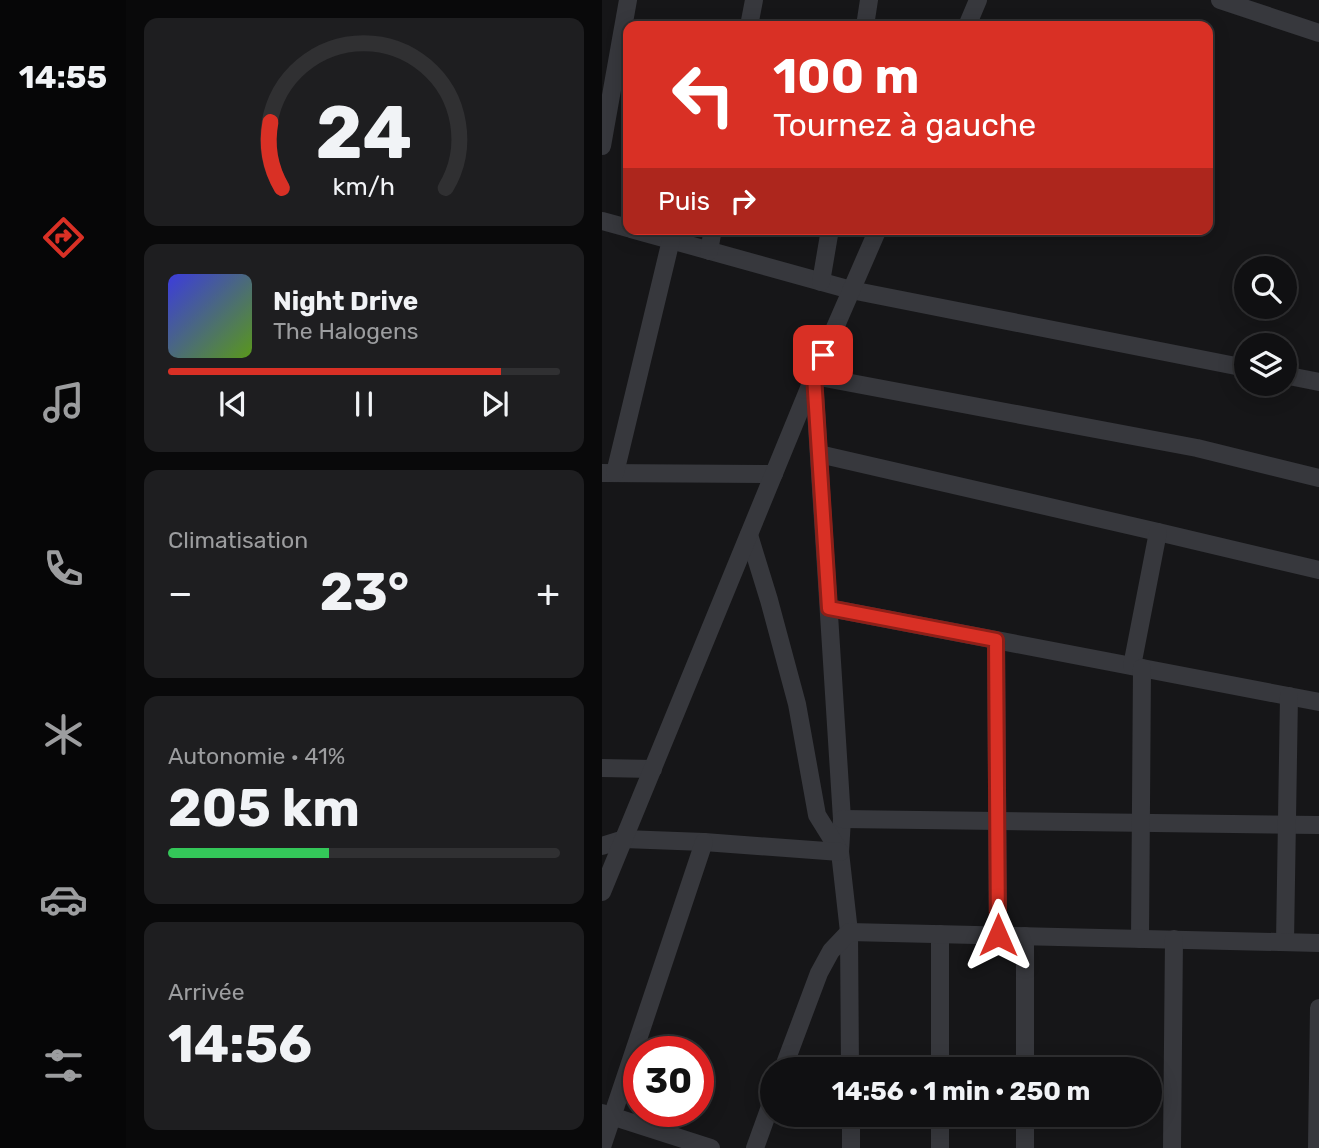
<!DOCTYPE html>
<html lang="fr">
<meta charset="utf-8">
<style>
body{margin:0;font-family:Rubik,sans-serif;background:#1e1e20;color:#f1f3f6;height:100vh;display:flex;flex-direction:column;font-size:26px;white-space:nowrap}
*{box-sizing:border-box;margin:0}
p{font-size:23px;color:#9c9d9f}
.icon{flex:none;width:38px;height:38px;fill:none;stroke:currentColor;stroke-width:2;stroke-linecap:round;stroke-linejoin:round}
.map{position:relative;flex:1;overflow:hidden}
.panel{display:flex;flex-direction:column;gap:18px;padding:18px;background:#09090a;width:476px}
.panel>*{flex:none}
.banner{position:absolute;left:21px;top:21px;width:590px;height:214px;border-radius:14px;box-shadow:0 4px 18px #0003,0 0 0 2px #303032;background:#d93025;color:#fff;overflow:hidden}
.fabs{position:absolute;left:632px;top:256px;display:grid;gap:14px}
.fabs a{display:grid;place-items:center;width:63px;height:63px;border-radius:50%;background:#101012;box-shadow:0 4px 18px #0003,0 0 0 2px #303032;font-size:35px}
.speed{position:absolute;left:21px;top:1036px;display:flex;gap:14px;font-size:35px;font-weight:700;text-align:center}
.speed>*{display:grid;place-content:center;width:91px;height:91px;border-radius:50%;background:#101012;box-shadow:0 4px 18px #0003,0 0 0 2px #303032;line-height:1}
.speed .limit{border:10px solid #d22;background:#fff;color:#111}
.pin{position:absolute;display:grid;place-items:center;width:60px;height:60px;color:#fff;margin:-30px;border-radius:14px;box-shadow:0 4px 10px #0006}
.me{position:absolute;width:77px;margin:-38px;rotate:0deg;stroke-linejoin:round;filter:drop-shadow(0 0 5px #0008)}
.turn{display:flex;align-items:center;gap:24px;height:147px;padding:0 35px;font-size:32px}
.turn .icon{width:91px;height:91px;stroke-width:2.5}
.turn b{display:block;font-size:49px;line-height:60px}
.then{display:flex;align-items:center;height:66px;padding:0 35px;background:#0003;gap:14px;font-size:26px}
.big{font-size:52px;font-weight:700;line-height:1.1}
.panel .widget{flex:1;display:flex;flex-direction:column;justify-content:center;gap:10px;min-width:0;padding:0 24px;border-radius:14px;background:#1e1e20}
.panel .dial{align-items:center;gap:0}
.dial svg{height:182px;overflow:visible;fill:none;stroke:#303032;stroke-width:7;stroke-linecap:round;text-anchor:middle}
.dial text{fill:#f1f3f6;stroke:none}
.song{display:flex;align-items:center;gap:21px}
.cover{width:84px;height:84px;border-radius:10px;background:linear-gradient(135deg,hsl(240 70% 55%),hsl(90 70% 35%))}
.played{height:7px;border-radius:4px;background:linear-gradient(90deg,#d93025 85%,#303032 85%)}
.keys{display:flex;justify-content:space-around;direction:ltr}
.heat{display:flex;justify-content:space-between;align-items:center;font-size:38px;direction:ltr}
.charge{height:10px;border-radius:5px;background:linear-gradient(90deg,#34c759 41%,#303032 0)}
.trip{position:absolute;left:158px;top:1057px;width:402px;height:70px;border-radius:35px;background:#101012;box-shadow:0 4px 18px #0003,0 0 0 2px #303032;font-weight:700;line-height:70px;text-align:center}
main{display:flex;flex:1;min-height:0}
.tabs{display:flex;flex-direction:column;width:126px;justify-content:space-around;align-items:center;background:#060607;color:#9c9d9f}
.tabs .icon{width:49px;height:49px}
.tabs .active{color:#d93025}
.tabs b{font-size:32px;color:#f1f3f6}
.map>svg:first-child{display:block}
</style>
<main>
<nav class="tabs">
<b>14:55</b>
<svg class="icon active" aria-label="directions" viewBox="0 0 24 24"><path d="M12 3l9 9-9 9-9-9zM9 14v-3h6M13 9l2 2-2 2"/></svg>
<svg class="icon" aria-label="music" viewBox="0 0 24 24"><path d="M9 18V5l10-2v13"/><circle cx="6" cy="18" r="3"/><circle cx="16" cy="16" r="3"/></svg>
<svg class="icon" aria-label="phone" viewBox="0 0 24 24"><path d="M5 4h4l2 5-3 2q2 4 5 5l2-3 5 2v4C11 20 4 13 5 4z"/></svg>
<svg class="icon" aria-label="climate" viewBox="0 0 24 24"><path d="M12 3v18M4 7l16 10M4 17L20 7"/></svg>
<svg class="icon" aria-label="car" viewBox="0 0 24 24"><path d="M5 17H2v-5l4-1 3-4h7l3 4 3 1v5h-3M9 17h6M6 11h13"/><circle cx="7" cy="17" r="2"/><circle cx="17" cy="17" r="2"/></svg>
<svg class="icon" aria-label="filters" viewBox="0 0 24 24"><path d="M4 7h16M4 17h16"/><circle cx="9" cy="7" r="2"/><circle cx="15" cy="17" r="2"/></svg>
</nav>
<section class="panel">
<div class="widget dial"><svg viewBox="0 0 100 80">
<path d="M14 69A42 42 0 1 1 86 69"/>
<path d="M14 69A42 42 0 0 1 9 40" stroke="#d93025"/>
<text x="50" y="56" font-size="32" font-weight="700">24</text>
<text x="50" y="72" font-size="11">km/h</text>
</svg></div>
<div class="widget">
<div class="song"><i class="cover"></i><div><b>Night Drive</b><p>The Halogens</p></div></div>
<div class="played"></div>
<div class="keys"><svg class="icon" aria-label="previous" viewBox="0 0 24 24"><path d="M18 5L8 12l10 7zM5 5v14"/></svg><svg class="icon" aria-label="pause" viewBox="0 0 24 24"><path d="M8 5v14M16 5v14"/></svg><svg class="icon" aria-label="next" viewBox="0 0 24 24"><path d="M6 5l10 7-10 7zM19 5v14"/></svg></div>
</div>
<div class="widget"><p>Climatisation</p>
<div class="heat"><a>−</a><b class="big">23°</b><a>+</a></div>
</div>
<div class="widget"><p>Autonomie · 41%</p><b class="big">205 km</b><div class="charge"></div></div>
<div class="widget"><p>Arrivée</p><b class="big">14:56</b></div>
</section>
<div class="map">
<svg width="717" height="1148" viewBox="0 0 717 1148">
<rect width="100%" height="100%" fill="#161618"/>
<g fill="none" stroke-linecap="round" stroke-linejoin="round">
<g stroke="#37383d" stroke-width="18">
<path d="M 618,0 L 717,33"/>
<path d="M 147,26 L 152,0"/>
<path d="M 263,26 L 267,0"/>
<path d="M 365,26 L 376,0"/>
<path d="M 0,146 L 26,0"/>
<path d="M 0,221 L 26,228"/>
<path d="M 29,229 L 249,290 L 644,368"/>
<path d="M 107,251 L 111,229"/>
<path d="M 219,282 L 228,229"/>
<path d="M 682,375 L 717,382"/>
<path d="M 212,376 L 595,448 L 717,478"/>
<path d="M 212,379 L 240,819 L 238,852 L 247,932 L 248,1069"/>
<path d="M 217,454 L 556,532 L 717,570"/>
<path d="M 0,473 L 172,474"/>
<path d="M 13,473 L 69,240"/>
<path d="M 147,535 L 167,600 L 195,704 L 215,815 L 238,852"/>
<path d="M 227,608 L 717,702"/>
<path d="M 394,640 L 396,935"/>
<path d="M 530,666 L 556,532"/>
<path d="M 0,768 L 51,769"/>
<path d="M 240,819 L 717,825"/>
<path d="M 0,846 L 22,839 L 102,842 L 238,852"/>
<path d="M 0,892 L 212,376 L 276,229"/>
<path d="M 338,934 L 338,1069"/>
<path d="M 423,936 L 423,1069"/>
<path d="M 538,939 L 540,668"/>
<path d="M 683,942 L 687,696"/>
<path d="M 181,1069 L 217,973 L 229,951 L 247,932 L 717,943"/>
<path d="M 0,1113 L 109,1148"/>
<path d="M 249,1115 L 249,1148"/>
<path d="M 338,1115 L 338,1148"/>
<path d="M 423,1115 L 423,1148"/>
<path d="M 0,1147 L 102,842"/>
<path d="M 153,1148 L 170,1101"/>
<path d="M 570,1148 L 572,939"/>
<path d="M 715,1148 L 717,1008"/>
</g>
</g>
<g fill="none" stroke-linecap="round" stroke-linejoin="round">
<defs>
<path id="route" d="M 221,355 L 212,376 L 227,608 L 394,640 L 396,935"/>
</defs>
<use href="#route" stroke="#8d1f18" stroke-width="18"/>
<use href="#route" stroke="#d93025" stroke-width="12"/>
</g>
</svg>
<div class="fabs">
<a><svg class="icon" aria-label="search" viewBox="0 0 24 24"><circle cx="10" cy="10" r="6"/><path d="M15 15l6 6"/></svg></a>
<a><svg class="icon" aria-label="layers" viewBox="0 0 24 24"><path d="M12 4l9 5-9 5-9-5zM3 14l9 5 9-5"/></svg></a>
</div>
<div class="speed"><div class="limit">30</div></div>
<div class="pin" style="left:221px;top:355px;background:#d93025"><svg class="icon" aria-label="arrive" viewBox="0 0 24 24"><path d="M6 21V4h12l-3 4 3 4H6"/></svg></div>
<svg class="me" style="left:396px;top:935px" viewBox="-20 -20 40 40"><path d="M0-17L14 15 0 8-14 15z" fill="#d93025" stroke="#fff" stroke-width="4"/></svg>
<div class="trip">14:56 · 1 min · 250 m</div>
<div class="banner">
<div class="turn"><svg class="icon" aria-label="left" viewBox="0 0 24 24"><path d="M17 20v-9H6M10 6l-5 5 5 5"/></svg><div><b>100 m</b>Tournez à gauche</div></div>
<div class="then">Puis<svg class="icon" aria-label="right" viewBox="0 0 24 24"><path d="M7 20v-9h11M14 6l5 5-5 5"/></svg></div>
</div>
</div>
</main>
